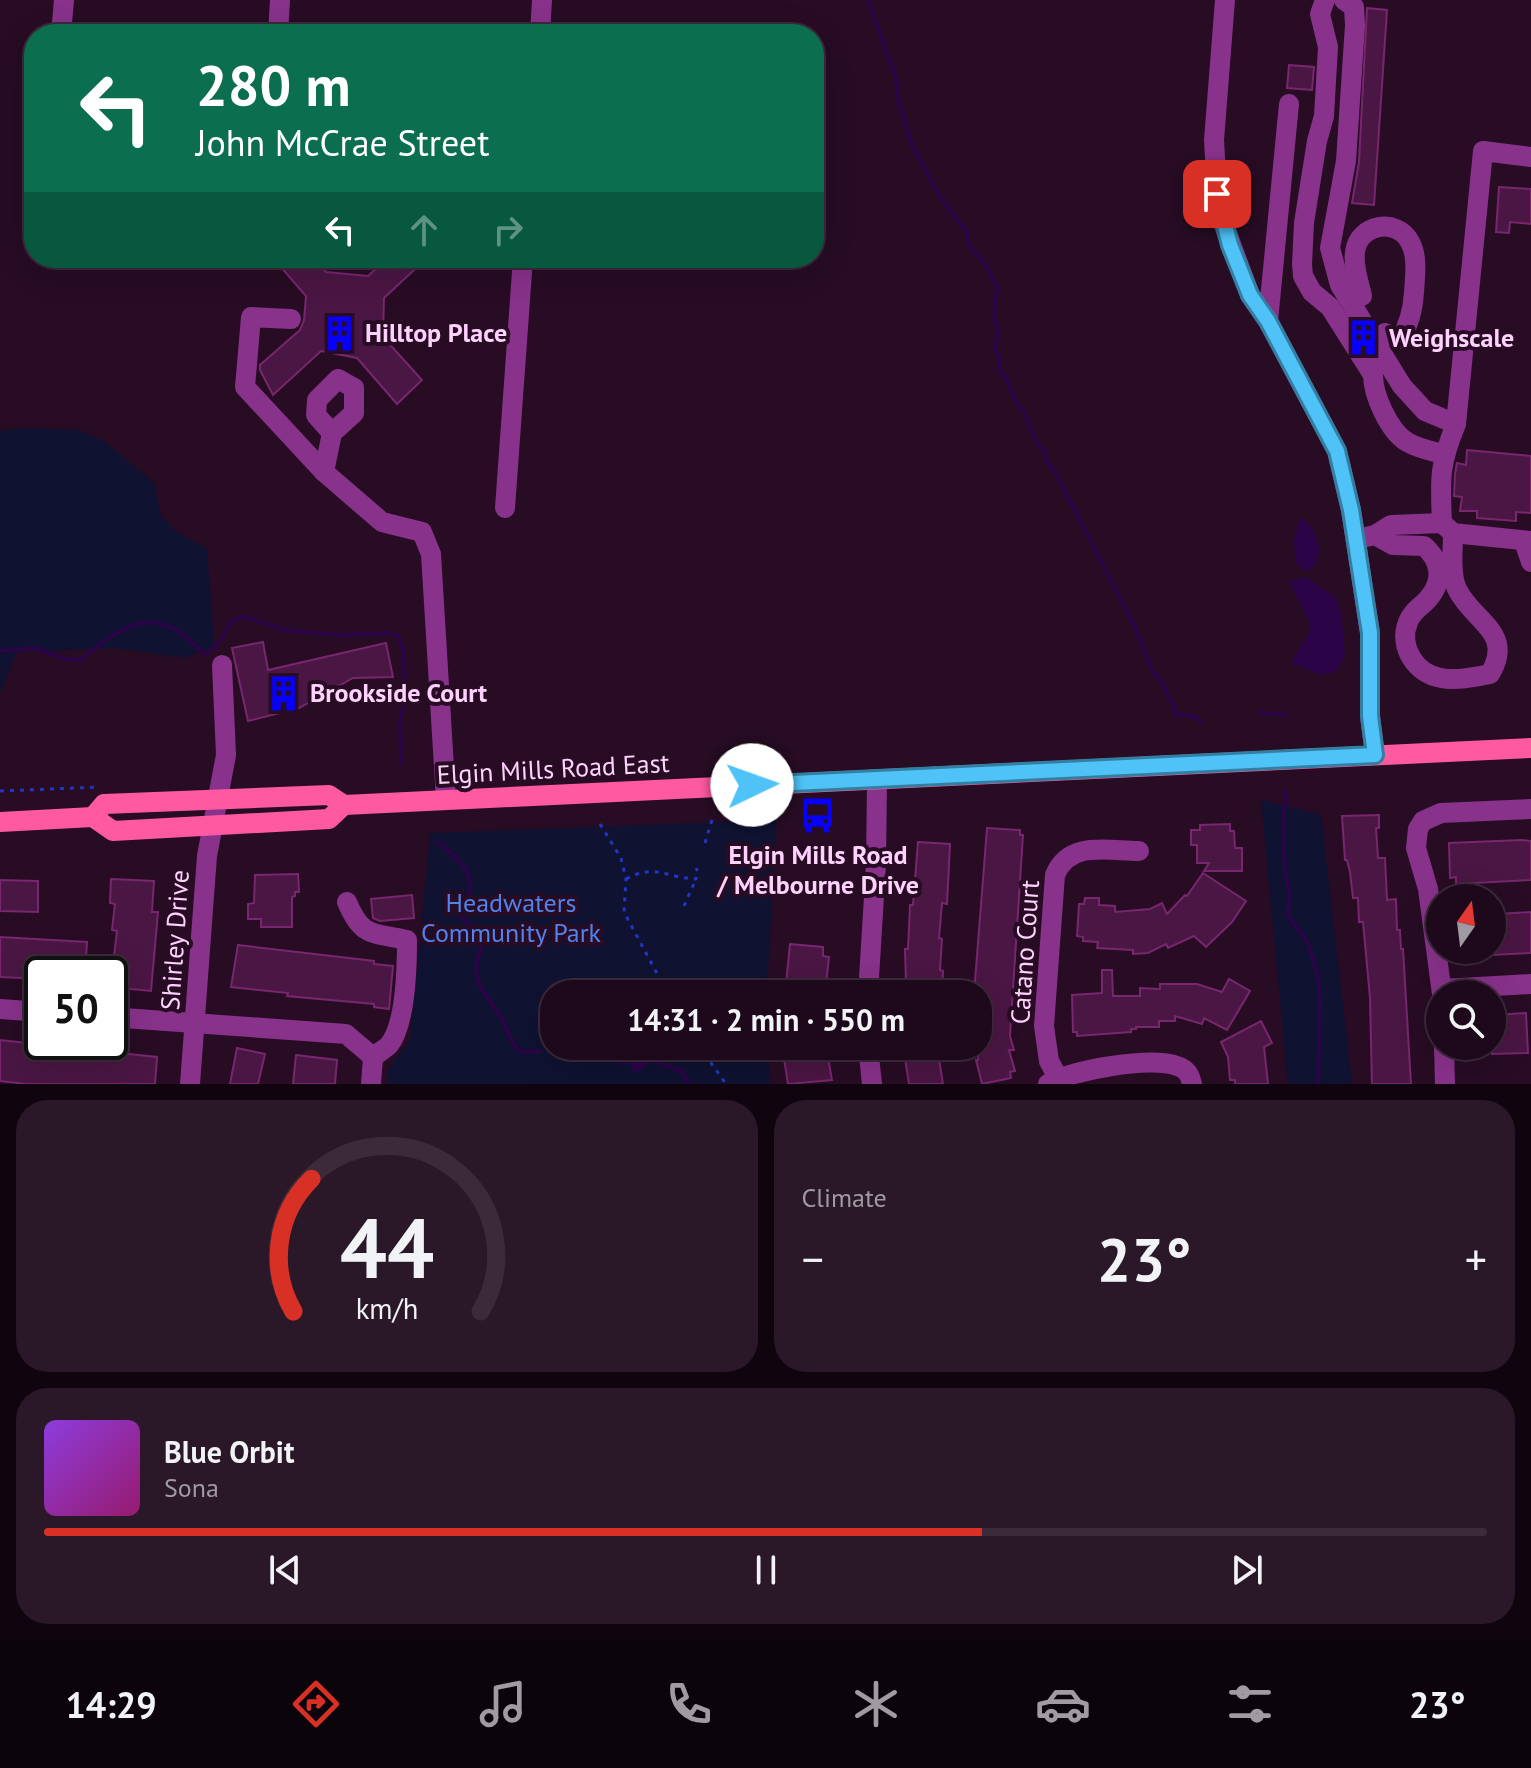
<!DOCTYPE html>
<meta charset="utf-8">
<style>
body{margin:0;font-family:"PT Sans",sans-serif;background:#2a1728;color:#f1f3f6;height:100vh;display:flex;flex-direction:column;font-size:30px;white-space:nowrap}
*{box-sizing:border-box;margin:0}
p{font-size:26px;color:#a09aa3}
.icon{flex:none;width:44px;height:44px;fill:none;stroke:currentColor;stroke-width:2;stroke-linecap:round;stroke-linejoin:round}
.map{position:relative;height:1084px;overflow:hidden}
.side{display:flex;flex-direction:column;gap:16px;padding:16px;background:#10050f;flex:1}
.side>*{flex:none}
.hud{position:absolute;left:24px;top:24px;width:800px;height:244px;border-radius:32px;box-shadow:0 8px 32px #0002,0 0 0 2px #3b2a3a;background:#0b6e4f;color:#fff;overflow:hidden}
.needle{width:52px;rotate:14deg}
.tools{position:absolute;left:1426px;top:884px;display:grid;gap:16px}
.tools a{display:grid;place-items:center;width:80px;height:80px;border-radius:50%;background:#1d091b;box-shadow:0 8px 32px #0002,0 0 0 2px #3b2a3a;font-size:40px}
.speed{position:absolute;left:24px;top:956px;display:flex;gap:16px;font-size:40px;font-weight:700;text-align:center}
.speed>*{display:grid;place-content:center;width:104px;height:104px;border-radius:50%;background:#1d091b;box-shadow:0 8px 32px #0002,0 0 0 2px #3b2a3a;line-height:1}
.speed .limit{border:4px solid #111;border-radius:12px;background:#fff;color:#111}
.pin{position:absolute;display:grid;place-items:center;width:68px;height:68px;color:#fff;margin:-34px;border-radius:16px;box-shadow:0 4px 12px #0006}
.me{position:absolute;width:88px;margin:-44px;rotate:87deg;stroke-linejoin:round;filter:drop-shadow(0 0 6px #0008)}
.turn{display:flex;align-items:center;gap:28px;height:168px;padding:0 40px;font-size:36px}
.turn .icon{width:104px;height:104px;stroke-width:2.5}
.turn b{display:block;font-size:56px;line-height:68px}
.lanes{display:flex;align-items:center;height:76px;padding:0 40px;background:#0003;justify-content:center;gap:40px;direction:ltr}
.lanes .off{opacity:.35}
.big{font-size:60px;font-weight:700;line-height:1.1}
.side .card{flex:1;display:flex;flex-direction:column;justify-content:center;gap:12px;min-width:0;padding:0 28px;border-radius:32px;background:#2a1728}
.side .dial{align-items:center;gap:0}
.dial svg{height:208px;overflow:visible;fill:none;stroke:#3b2a3a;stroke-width:7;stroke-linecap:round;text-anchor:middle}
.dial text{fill:#f1f3f6;stroke:none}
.song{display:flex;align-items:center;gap:24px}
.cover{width:96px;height:96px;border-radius:12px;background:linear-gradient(135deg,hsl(270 70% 55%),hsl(320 70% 35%))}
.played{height:8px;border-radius:4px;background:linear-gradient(90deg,#d93025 65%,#3b2a3a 65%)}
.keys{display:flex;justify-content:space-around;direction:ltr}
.heat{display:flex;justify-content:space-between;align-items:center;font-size:44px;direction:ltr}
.side .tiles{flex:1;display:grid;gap:16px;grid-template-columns:1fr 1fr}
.card:last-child{grid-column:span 2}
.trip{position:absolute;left:540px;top:980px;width:452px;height:80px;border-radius:32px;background:#1d091b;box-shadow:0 8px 32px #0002,0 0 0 2px #3b2a3a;font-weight:700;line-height:80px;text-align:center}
.tab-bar{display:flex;height:128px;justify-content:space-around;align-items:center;background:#0c040b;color:#a09aa3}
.tab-bar .icon{width:56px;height:56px}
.tab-bar .selected{color:#d93025}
.tab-bar b{font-size:36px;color:#f1f3f6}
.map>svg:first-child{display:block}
</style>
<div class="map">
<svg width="1531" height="1084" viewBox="0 0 1531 1084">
<rect width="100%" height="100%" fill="#270c24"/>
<g fill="#0f1231">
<path d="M 24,428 L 78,430 L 104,441 L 154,483 L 161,516 L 175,531 L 207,549 L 214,646 L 185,658 L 115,648 L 17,652 L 0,692 L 0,431 Z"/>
<path d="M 1261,800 L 1321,815 L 1352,1084 L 1288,1084 Z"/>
<path d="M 776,820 L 767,994 L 554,994 L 554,1046 L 768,1046 L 770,1084 L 387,1084 L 388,1070 L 410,1039 L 430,833 Z"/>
</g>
<g fill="#2b0448">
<path d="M 1300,517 L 1313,528 L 1320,550 L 1313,569 L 1304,571 L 1296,564 L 1294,541 Z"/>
<path d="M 1306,577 L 1335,597 L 1341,611 L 1345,656 L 1336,672 L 1320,675 L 1291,663 L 1309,633 L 1309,621 L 1288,581 Z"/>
<path d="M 589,1046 L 635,1046 L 656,1059 L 635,1073 L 630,1064 C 613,1063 599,1060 589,1046 Z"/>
</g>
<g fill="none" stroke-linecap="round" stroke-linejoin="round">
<g stroke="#2b0448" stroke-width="4">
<path d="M 868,0 L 896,78 L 899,103 L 912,145 L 937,192 L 967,233 L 969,245 L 988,268 L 997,288 L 994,316 L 998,330 L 995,348 L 1000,358 L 999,369 L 1006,378 L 1019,408 L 1024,411 L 1037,444 L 1044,450 L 1048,464 L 1054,470 L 1136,629 L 1152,671 L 1159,677 L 1175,708 L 1176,715 L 1192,716 L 1202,722"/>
<path d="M 0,651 L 34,648 L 66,659 L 81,660 C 106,638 140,609 176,630 C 186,636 196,647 205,654 C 218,646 224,637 230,622 L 243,616 L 284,630 L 337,635 L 391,633 L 398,636 L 403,651 L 406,696 L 400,721 L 401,763"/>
<path d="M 1260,713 L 1286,715"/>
<path d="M 1286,790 L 1283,822 L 1285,875 L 1289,891 L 1288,916 L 1307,941 L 1318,976 L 1320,1000 L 1318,1084"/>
<path d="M 437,841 C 464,865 483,877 460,912 L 461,917 L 485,937 C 464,988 485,985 505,1025 C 510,1035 511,1045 521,1052 L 540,1051"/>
<path d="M 649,1059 L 681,1071 L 689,1084"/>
</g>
</g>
<g fill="#4a1643" stroke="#78266e" stroke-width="2">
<path d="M 1367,8 L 1387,10 L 1374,205 L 1352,203 L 1359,162 Z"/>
<path d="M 1289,65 L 1314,67 L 1312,90 L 1287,88 Z"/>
<path d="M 1499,187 L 1531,189 L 1531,224 L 1510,222 L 1509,233 L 1496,232 Z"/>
<path d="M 273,258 L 314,258 L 326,272 L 368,276 L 388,258 L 427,258 L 384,298 L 383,337 L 422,380 L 397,404 L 357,358 L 321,351 L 273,395 L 260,370 L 260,365 L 300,330 L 304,320 L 306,296 Z"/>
<path d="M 1467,450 L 1531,456 L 1531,513 L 1516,512 L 1516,521 L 1477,518 L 1477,511 L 1460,511 L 1462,497 L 1454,496 L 1455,474 L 1457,463 L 1466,465 Z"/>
<path d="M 263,642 L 268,670 L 386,643 L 393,677 L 353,678 L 299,708 L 248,721 L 232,648 Z"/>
<path d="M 1379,815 L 1379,828 L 1376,828 L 1378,858 L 1385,858 L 1387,900 L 1396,899 L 1397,930 L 1400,930 L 1401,949 L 1403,949 L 1411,1084 L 1372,1084 L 1370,998 L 1363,922 L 1359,922 L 1358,898 L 1353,898 L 1350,872 L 1347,860 L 1345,860 L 1342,816 Z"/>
<path d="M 1230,824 L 1230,831 L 1234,831 L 1235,848 L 1242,848 L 1242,871 L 1204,871 L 1209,863 L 1197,863 L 1197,845 L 1191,845 L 1191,830 L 1200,830 L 1200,825 Z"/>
<path d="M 987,828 L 1020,830 L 1020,835 L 1023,835 L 1010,1036 L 1014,1050 L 1009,1050 L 1015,1071 L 1010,1072 L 1011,1078 L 982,1084 L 976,1060 L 978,1060 L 978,994 L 974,994 Z"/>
<path d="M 1522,840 L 1531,841 L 1531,880 L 1456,884 L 1456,877 L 1450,878 L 1449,843 Z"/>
<path d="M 918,842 L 950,844 L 947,904 L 942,903 L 939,938 L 942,939 L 940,970 L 943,971 L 942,994 L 908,994 L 909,984 L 906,984 L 905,949 L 908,949 L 910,905 L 913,905 Z"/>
<path d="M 1203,873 L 1246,901 L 1232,922 L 1206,947 L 1194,936 L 1168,948 L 1166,944 L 1148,953 L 1133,954 L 1133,950 L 1097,948 L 1098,942 L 1083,941 L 1083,937 L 1077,936 L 1079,904 L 1084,904 L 1085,898 L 1099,898 L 1099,905 L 1115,906 L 1115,912 L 1150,909 L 1162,903 L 1167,914 L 1185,895 L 1187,896 Z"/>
<path d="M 298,874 L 299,892 L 295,892 L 295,896 L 292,897 L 292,927 L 261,927 L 261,919 L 248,919 L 248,904 L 254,903 L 255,875 Z"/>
<path d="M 111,879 L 154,881 L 152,912 L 158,912 L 151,991 L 110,987 L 110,964 L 113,964 L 117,931 L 112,930 L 115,904 L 110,903 Z"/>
<path d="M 0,880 L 38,881 L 38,912 L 0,911 Z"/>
<path d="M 412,895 L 414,918 L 380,921 L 373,918 L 371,899 Z"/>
<path d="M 1531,912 L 1531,953 L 1492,955 L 1492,921 L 1499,920 L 1499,914 Z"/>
<path d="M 0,937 L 87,942 L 85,974 L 42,974 L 42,979 L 0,977 Z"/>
<path d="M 790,944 L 823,947 L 823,956 L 829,957 L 825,994 L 785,994 Z"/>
<path d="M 238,945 L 374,961 L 374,964 L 393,966 L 389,1009 L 374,1007 L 374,1004 L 287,996 L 288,993 L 231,987 Z"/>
<path d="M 1102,970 L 1112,970 L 1113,996 L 1140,996 L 1140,988 L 1160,989 L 1160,984 L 1197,984 L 1222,992 L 1229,979 L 1250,991 L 1227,1030 L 1204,1018 L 1202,1024 L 1175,1016 L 1175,1021 L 1159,1021 L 1159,1027 L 1136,1027 L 1136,1029 L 1131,1029 L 1131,1032 L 1077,1036 L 1077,1032 L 1073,1032 L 1072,995 L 1102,993 Z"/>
<path d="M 1526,1013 L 1528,1053 L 1492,1054 L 1492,1015 Z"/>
<path d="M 1261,1021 L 1272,1043 L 1264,1047 L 1268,1084 L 1235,1084 L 1235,1080 L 1230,1080 L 1228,1057 L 1221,1042 Z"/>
<path d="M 0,1040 L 81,1049 L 81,1056 L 100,1058 L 101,1051 L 157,1057 L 155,1084 L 26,1084 L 0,1081 Z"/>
<path d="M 782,1046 L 826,1046 L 832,1080 L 788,1084 Z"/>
<path d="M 903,1046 L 937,1046 L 943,1084 L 909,1084 Z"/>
<path d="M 237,1048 L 265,1054 L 258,1084 L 230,1084 Z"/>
<path d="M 296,1055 L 337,1060 L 335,1084 L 293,1084 Z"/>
</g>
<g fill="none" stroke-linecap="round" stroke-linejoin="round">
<g stroke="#2136c4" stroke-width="3" stroke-dasharray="4 6" stroke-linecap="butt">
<path d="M 0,791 L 100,787"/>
<path d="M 600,824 L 621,858 L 626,879 L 624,912 L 668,994"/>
<path d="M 705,843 L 712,820"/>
<path d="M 626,879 C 655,863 667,878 696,879 L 697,868"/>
<path d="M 684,906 L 696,879"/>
<path d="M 699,1046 L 726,1084"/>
</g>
<g stroke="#88328b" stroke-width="20">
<path d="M 1225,0 L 1214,140 L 1217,194 L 1222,220 L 1250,295 L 1268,321 L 1337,451 L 1351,510 L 1370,633 L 1370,716 L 1375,755"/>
<path d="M 1325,0 L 1320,14 L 1328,47 L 1324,116 L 1317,141 L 1304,223 L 1302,264 L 1303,276 L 1312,292 L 1330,307 L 1373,375 C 1373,395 1389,431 1407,442 C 1417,448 1431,451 1443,454"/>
<path d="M 1344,0 L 1354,7 L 1355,25 L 1346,161 L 1330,248 L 1340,285 L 1402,386 L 1425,411 L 1456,424"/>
<path d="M 61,34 L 64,0"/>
<path d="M 278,34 L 280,0"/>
<path d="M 540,34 L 542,0"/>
<path d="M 1531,157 L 1483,151 L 1456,424 C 1439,465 1440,479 1442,523 L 1453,533 L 1531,541"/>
<path d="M 1362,296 C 1359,282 1353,267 1355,252 C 1358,224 1397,217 1410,242 C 1418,256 1415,276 1414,292 C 1413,309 1410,324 1400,339 L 1385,333"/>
<path d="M 291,319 L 251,317 L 245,387 L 324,472 L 382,522 L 422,532 L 431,554 L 446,800"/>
<path d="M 1268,321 L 1289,104"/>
<path d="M 324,472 L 332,433 L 354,413 L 354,388 L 338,379 L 317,400 L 316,415 L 332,433"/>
<path d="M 505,508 L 523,258"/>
<path d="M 1375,535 L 1393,545 L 1424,546 C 1441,561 1444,581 1428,599 C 1421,607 1412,611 1408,622 C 1398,647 1416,674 1441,678 C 1456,681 1475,677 1490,674 C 1515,632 1473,622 1457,589 C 1450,574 1453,550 1453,533"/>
<path d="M 1366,537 L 1375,535 L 1391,525 L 1442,523"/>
<path d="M 1524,541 L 1531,562"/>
<path d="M 347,902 C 362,938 372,932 407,940 C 407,966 406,1024 389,1045 C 385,1049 378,1053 373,1057"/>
<path d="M 1442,989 L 1531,984"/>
<path d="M 868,994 L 876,864 L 877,779"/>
<path d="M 1442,994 L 1428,889 L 1416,848 L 1418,829 L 1423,821 L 1441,813 L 1531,809"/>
<path d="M 0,1009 L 42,1012"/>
<path d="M 110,1017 L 346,1034 L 373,1057 L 371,1084"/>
<path d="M 868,1046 L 872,1084"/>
<path d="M 1444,1046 L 1445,1084"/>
<path d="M 1058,1078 L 1049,1061 L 1044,1026 L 1055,875 C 1069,840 1108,851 1139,851"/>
<path d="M 190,1084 L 207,856 L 226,755 L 222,665"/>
<path d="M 1048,1084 C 1072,1070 1151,1056 1177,1066 C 1187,1069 1190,1075 1192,1084"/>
</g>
<g stroke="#ff59a2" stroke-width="20">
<path d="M 93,817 L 104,804 L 329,795 L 344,805 L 1531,748"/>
<path d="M 0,822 L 93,817 L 113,831 L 329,819 L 344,805"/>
</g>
</g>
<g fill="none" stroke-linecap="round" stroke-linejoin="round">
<defs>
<path id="route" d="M 752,785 L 1375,755 L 1370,716 L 1370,633 L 1351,510 L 1337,451 L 1268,321 L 1250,295 L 1230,245 L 1217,194"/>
</defs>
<use href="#route" stroke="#337fa1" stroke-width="20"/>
<use href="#route" stroke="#4fc3f7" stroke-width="14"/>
</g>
<defs>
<symbol id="building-bare" viewBox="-9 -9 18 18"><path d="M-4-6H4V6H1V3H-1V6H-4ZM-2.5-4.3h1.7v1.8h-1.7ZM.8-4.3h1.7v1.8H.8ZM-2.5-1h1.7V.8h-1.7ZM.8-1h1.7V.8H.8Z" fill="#0800fd" stroke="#270c24" stroke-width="2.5" paint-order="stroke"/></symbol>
<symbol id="bus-bare" viewBox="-9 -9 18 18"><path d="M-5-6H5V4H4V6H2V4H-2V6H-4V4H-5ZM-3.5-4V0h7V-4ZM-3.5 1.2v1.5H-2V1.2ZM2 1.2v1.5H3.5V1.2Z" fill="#0800fd" stroke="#270c24" stroke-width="2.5" paint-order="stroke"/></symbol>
</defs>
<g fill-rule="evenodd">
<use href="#building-bare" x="314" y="308" width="51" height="51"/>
<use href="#building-bare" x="1338" y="312" width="51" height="51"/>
<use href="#building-bare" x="258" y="668" width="51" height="51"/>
<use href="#bus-bare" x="792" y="790" width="51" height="51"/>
</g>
<g text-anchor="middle" stroke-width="8" stroke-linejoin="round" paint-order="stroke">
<g font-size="26" font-weight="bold" fill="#ffd2fd" stroke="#270c24" text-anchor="start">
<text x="365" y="342">Hilltop Place</text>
<text x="1389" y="347">Weighscale</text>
<text x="310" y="702">Brookside Court</text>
<text x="818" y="864" text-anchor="middle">Elgin Mills Road<tspan x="818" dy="30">/ Melbourne Drive</tspan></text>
</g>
<g font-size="26" fill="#ffd2fd" stroke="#270c24">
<text transform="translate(553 769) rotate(-3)" y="9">Elgin Mills Road East</text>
<text transform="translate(175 940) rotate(-86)" y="9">Shirley Drive</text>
<text transform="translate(1025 952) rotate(-86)" y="9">Catano Court</text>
</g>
<g font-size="26" fill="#5182ed" stroke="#270c24">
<text x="511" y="912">Headwaters<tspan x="511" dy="30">Community Park</tspan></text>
</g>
</g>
</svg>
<div class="tools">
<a><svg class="needle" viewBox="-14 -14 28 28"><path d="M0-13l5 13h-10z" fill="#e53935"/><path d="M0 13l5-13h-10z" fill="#a09aa3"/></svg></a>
<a><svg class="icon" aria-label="search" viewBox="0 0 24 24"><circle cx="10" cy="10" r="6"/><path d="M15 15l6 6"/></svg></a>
</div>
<div class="speed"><div class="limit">50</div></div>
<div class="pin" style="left:1217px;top:194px;background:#d93025"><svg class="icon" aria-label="arrive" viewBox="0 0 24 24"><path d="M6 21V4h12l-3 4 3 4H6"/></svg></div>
<svg class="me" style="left:752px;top:785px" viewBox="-20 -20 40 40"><circle r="19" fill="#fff"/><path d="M0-13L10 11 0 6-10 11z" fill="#4fc3f7"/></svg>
<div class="trip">14:31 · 2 min · 550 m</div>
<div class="hud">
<div class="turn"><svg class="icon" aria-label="left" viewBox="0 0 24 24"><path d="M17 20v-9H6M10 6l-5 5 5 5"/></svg><div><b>280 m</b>John McCrae Street</div></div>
<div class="lanes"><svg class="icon" aria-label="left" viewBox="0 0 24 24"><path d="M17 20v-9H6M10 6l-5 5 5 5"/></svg><svg class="icon off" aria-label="ahead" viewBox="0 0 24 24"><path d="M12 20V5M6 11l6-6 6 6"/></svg><svg class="icon off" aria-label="right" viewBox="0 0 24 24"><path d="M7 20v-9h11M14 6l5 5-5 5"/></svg></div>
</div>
</div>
<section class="side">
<div class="tiles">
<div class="card dial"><svg viewBox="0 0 100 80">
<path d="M14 69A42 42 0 1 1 86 69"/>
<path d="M14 69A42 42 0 0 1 21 18" stroke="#d93025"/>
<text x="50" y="56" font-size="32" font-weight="700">44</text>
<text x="50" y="72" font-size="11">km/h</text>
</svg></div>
<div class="card"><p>Climate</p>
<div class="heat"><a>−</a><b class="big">23°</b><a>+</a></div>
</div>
<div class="card">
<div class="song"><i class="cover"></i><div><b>Blue Orbit</b><p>Sona</p></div></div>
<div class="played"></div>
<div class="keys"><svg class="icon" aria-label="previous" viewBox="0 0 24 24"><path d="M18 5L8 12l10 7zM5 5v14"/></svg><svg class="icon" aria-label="pause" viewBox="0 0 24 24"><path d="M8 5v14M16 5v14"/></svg><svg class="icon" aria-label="next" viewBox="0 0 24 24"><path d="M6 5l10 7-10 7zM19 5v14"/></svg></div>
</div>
</div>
</section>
<nav class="tab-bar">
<b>14:29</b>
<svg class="icon selected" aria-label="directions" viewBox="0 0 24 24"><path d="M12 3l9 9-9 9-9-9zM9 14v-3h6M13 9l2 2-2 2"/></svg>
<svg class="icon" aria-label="music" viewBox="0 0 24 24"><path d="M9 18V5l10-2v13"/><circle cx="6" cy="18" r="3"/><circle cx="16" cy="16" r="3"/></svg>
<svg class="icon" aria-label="phone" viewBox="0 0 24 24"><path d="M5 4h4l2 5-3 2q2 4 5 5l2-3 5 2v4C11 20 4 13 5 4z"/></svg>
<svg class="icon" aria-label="climate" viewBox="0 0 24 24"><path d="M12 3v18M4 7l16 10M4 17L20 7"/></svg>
<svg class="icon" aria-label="car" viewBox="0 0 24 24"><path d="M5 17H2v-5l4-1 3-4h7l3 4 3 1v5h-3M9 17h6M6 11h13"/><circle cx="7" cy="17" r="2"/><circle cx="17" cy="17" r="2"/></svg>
<svg class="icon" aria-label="filters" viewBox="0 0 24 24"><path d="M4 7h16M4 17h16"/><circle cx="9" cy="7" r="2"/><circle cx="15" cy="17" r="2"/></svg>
<b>23°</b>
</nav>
